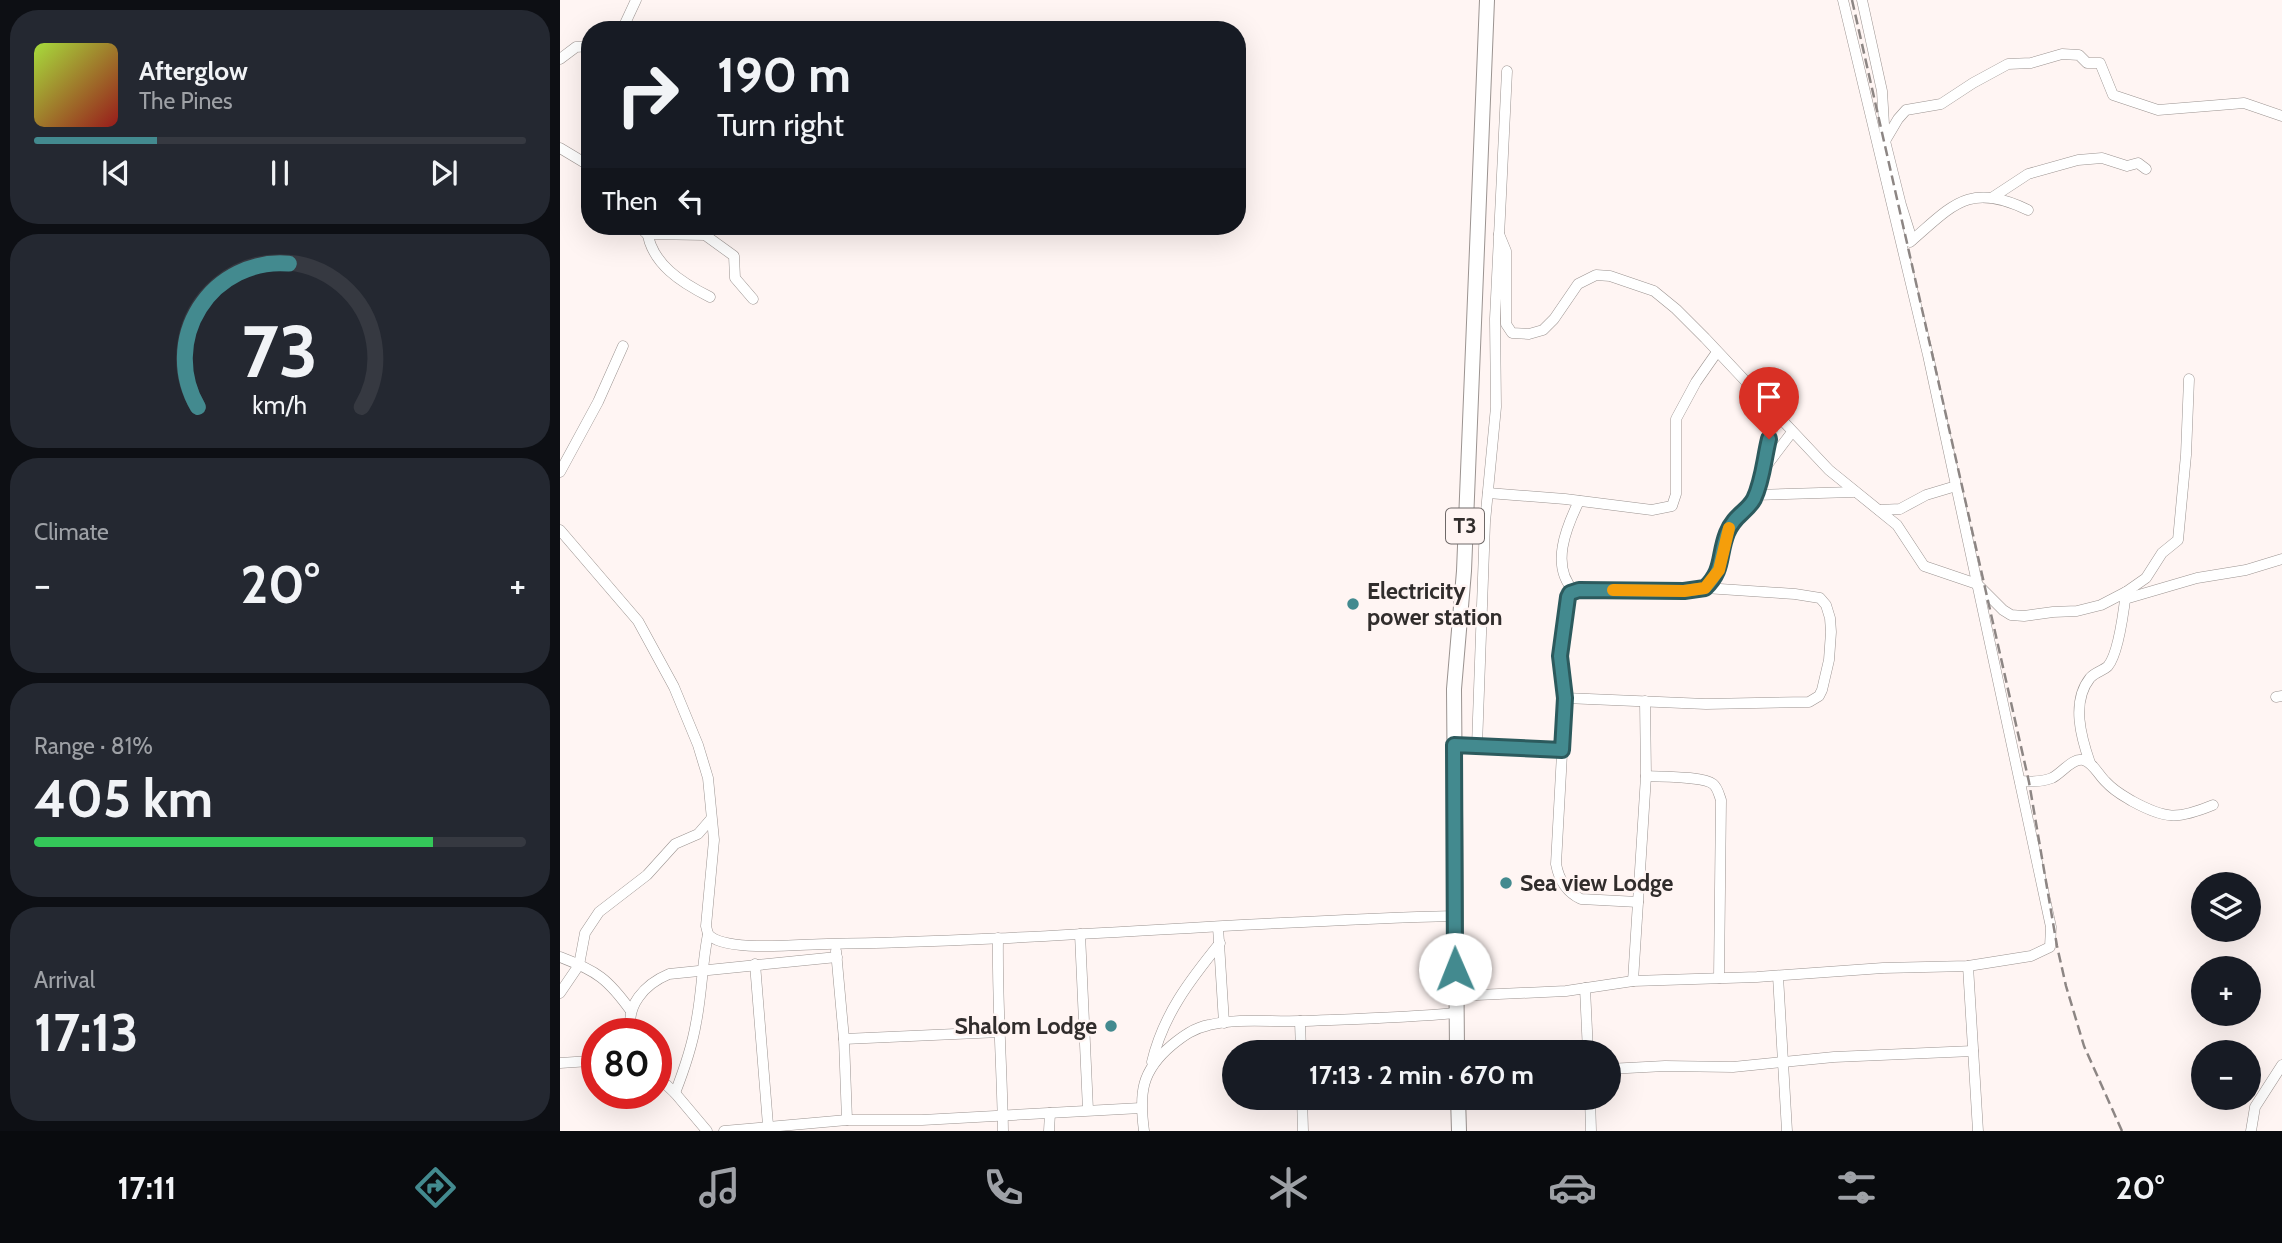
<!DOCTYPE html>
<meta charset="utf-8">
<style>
body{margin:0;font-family:Cabin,sans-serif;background:#242831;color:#f1f3f6;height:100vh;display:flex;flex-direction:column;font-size:26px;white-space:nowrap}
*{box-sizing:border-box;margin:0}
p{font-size:23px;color:#9ea1a6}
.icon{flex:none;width:38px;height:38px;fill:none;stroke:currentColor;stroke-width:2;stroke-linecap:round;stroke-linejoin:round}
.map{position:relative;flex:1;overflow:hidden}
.sheet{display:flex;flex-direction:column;gap:10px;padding:10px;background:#0d0f14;width:560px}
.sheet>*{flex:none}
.hud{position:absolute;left:21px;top:21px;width:665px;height:214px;border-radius:28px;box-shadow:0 7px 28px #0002;background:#171b24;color:#f1f3f6;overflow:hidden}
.tools{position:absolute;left:1631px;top:872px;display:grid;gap:14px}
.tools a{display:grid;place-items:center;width:70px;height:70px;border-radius:50%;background:#171b24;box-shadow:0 7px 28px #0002;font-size:35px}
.speed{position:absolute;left:21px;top:1018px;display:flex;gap:14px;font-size:35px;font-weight:700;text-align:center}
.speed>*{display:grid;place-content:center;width:91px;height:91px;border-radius:50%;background:#171b24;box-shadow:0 7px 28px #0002;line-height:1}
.speed .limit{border:10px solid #d22;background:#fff;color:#111}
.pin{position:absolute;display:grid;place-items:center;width:60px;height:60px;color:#fff;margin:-72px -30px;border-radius:50% 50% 50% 0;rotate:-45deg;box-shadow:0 0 7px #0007}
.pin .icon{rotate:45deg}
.me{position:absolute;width:77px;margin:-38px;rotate:359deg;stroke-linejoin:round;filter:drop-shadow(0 0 5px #0008)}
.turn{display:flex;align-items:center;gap:24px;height:147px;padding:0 21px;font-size:32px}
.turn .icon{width:91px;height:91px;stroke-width:2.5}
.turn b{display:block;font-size:49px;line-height:60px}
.then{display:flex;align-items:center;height:66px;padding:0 21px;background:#0003;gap:14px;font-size:26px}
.big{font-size:52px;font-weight:700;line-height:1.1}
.sheet .tile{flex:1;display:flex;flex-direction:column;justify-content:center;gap:10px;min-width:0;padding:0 24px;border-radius:28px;background:#242831}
.sheet .dial{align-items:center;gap:0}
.dial svg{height:182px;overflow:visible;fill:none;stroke:#363941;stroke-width:7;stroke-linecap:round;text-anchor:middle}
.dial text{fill:#f1f3f6;stroke:none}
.song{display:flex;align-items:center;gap:21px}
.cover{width:84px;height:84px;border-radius:10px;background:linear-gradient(135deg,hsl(80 70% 55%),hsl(0 70% 35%))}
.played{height:7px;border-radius:4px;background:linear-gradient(90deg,#438a8f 25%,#363941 25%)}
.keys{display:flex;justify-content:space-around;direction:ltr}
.heat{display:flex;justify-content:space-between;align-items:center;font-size:38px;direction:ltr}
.charge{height:10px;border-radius:5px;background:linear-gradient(90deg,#34c759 81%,#363941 0)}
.trip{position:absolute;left:662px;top:1040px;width:399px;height:70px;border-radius:35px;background:#171b24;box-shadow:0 7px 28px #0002;font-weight:700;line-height:70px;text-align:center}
.tab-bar{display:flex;height:112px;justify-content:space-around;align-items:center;background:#090b0e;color:#9ea1a6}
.tab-bar .icon{width:49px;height:49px}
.tab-bar .active{color:#438a8f}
.tab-bar b{font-size:32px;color:#f1f3f6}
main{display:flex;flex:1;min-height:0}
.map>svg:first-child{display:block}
</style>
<main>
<section class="sheet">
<div class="tile">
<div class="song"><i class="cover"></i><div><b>Afterglow</b><p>The Pines</p></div></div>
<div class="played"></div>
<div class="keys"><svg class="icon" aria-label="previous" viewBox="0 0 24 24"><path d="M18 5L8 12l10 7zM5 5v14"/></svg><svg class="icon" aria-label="pause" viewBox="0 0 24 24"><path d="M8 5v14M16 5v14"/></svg><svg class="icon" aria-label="next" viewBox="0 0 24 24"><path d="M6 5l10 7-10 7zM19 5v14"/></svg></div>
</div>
<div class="tile dial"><svg viewBox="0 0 100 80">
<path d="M14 69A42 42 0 1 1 86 69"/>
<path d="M14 69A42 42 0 0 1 54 6" stroke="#438a8f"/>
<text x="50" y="56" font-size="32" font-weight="700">73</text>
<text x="50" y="72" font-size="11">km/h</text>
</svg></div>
<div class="tile"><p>Climate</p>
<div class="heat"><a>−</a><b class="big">20°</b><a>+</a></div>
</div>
<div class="tile"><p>Range · 81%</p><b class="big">405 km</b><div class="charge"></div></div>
<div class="tile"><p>Arrival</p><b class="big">17:13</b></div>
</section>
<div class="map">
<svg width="1722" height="1131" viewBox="0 0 1722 1131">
<rect width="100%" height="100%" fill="#fff5f3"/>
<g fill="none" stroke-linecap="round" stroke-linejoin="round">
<defs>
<g id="minor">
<path d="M 1302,0 L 1322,91 L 1325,141 L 1341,205 L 1352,240"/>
<path d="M 62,30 L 76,0"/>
<path d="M 0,59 L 16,47 L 30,46"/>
<path d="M 1325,141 L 1338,119 L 1346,110 L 1381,104 L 1413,83 L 1448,64 L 1471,63 L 1502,54 L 1519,55 L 1527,63 L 1540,63 L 1553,95 L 1598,110 L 1684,103 L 1722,116"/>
<path d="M 0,148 L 30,166"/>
<path d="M 1433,197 L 1468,174 L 1518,160 L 1542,158 L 1567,166 L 1578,163 L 1586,169"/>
<path d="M 78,226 L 87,234 L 145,235 L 174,256 L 175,278 L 193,299"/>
<path d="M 87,230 C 91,264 122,283 150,297"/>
<path d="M 939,234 L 946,251 L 946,324 L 952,333 L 969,334 L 983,330 L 994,319 L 1018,284 L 1036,275 L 1050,276 L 1094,291 L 1116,309 L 1145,338 L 1269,470 L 1337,525 L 1364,566 L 1417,584 L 1443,610 L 1451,615 L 1464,616 L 1493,612 L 1517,611 L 1541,605 L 1566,592 L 1586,578 L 1602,553 L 1618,540 L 1626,455 L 1629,379"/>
<path d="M 1350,242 C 1394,204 1409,182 1468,210"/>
<path d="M 1204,469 L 1232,432"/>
<path d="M 0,472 L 38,402 L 63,346"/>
<path d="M 928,493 L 1005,499 L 1092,510 L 1112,506 L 1116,494 L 1116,419 L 1136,382 L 1157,352"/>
<path d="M 1194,495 L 1293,492"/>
<path d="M 1319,510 L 1340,509 L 1366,495 L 1396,486"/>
<path d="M 0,530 L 78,621 L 114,687 L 138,745 L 148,778 L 154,840 L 146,926 L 148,934 C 164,953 241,944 267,944 C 476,941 685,921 894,916"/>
<path d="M 1014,591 C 990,566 1006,528 1019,501"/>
<path d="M 1565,599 L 1637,578 L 1686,570 L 1722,559"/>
<path d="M 1716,697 L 1722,696"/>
<path d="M 1005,698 L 1146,704 L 1249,702 L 1259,696 L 1262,690 L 1269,660 L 1271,632 L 1270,618 L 1266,605 L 1260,598 L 1235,594 L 1145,588"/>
<path d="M 894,745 L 1002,750"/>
<path d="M 917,746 L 925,522 L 936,407 L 935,319 L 947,71"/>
<path d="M 1530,763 C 1521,737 1511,702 1530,678 C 1535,672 1543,671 1548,666 C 1559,653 1564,609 1566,592"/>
<path d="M 1086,776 C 1101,777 1143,776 1153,784 C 1158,788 1159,795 1161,800 L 1159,978"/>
<path d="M 1460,781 C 1471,782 1482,782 1492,778 C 1502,773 1512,758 1523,760 C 1533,762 1539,776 1546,782 C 1554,791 1562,795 1572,801 C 1605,819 1617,820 1653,805"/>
<path d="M 1078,902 L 1021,899 C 1006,892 999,880 996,864 L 1005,698 L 1000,656 L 1008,597 L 1010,593 L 1019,590 L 1124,591 L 1145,588 L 1155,579 L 1159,570 L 1165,536 L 1172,521 L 1193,500 L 1214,423 L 1214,413"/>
<path d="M 658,927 L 664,1023"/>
<path d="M 520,934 L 528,1110"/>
<path d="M 438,938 C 437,1002 442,1067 443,1131"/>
<path d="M 276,951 L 284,1039 L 287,1120"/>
<path d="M 0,957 C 37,971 48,979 71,1011"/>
<path d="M 195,964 L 208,1125"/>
<path d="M 1408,966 L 1418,1131"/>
<path d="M 1218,976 L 1227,1131"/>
<path d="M 1073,981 L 1086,776 L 1085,701"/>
<path d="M 1025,988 L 1028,1052"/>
<path d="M 0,993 L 19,965 L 25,933 L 39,912 L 87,875 L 115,844 L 138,834 L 151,819"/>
<path d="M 895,996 L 1006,991 L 1073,981 L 1197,977 L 1323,968 L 1408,966 L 1471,956 L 1490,947 L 1491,927 L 1368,355 L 1283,0"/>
<path d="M 740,1021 L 741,1052"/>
<path d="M 72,1034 C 64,1006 85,984 109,974 L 277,957"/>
<path d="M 284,1039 L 440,1032"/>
<path d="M 592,1062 C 603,1015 630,980 660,943"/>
<path d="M 0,1063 L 30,1061 L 37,1058"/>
<path d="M 1048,1069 L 1105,1066 L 1173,1067 L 1274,1057 L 1413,1051"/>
<path d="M 96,1075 L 115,1093 L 147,1131"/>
<path d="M 115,1093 C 124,1070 132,1047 136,1023 C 142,993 142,964 148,934"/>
<path d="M 742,1097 L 743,1131"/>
<path d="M 1030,1097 L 1031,1131"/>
<path d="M 164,1131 L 287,1120 L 362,1120 L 581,1108"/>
<path d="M 489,1131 L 490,1113"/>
<path d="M 584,1131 C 579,1093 581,1071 612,1045 C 623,1036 634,1028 649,1025 C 678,1018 710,1022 740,1021 C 792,1019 844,1018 895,1013"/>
<path d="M 1691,1131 L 1695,1107 L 1722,1065"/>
</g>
<g id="highway">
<path d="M 897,1052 L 894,689 L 904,571 L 927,0"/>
<path d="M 898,1097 L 899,1131"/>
</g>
</defs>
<use href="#minor" stroke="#9b9390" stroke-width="11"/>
<use href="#highway" stroke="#9b9390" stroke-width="16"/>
<use href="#minor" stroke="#fff" stroke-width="10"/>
<use href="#highway" stroke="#fff" stroke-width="14"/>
<path stroke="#8d8684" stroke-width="2.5" stroke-dasharray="10 5" stroke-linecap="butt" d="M 1292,0 L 1469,782 L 1497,946 L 1506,986 L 1524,1046 L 1562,1131"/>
</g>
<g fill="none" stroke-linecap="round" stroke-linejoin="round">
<defs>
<path id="route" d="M 895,969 L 894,745 L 1002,750 L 1005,698 L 1000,656 L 1008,597 L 1010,593 L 1019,590 L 1124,591 L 1145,588 C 1164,570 1158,556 1167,533 C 1174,515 1187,512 1194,499 C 1203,480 1204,459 1209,439"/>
</defs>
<use href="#route" stroke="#2c5a5d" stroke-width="18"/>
<use href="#route" stroke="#438a8f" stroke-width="12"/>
<path stroke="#f59e0b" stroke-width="12" d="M 1053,590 L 1124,591 L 1145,588 L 1159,570 L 1169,528"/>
</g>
<g fill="#438a8f" stroke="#fff5f3" stroke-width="2.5">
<circle cx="793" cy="604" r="7"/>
<circle cx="946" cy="883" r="7"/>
<circle cx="551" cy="1026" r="7"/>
</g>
<g text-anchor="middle" stroke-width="5" stroke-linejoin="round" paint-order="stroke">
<rect fill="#fff5f3" stroke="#6f6968" stroke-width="2" x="886" y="508.5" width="38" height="35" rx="5"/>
<g font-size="21" font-weight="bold" fill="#312d2c">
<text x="905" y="533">T3</text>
</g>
<g font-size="23" font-weight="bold" fill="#312d2c" stroke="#fff5f3" text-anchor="start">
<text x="807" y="599">Electricity<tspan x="807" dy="26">power station</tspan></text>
<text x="960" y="891">Sea view Lodge</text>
<text x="537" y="1034" text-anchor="end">Shalom Lodge</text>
</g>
</g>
</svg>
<div class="tools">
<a><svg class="icon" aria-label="layers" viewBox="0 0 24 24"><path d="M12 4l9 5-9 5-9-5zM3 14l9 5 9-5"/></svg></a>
<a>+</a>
<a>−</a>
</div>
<div class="speed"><div class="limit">80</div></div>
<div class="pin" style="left:1209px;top:439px;background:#d93025"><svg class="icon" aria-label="arrive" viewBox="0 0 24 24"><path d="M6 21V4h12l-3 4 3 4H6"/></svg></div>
<svg class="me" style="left:895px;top:969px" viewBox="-20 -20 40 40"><circle r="19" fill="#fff"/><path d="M0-13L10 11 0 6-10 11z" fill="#438a8f"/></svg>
<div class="trip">17:13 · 2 min · 670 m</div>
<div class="hud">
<div class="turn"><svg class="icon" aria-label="right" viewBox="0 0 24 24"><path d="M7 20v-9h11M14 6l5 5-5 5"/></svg><div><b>190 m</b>Turn right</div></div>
<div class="then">Then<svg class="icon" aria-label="left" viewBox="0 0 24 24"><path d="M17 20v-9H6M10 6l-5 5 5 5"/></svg></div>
</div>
</div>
</main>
<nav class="tab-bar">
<b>17:11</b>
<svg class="icon active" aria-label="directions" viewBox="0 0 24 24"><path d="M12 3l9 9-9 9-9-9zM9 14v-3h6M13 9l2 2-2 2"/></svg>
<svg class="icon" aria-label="music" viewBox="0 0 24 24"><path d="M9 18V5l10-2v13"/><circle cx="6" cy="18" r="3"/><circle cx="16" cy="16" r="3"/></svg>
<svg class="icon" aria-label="phone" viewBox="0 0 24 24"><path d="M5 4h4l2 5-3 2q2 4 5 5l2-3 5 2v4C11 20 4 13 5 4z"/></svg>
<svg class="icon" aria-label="climate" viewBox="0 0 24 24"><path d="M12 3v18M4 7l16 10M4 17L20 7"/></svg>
<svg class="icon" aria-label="car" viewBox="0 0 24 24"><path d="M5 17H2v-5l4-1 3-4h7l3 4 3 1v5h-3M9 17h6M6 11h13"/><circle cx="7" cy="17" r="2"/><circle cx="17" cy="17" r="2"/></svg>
<svg class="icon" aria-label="filters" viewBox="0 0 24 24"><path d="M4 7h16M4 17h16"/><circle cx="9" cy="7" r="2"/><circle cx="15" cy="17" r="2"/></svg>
<b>20°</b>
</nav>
